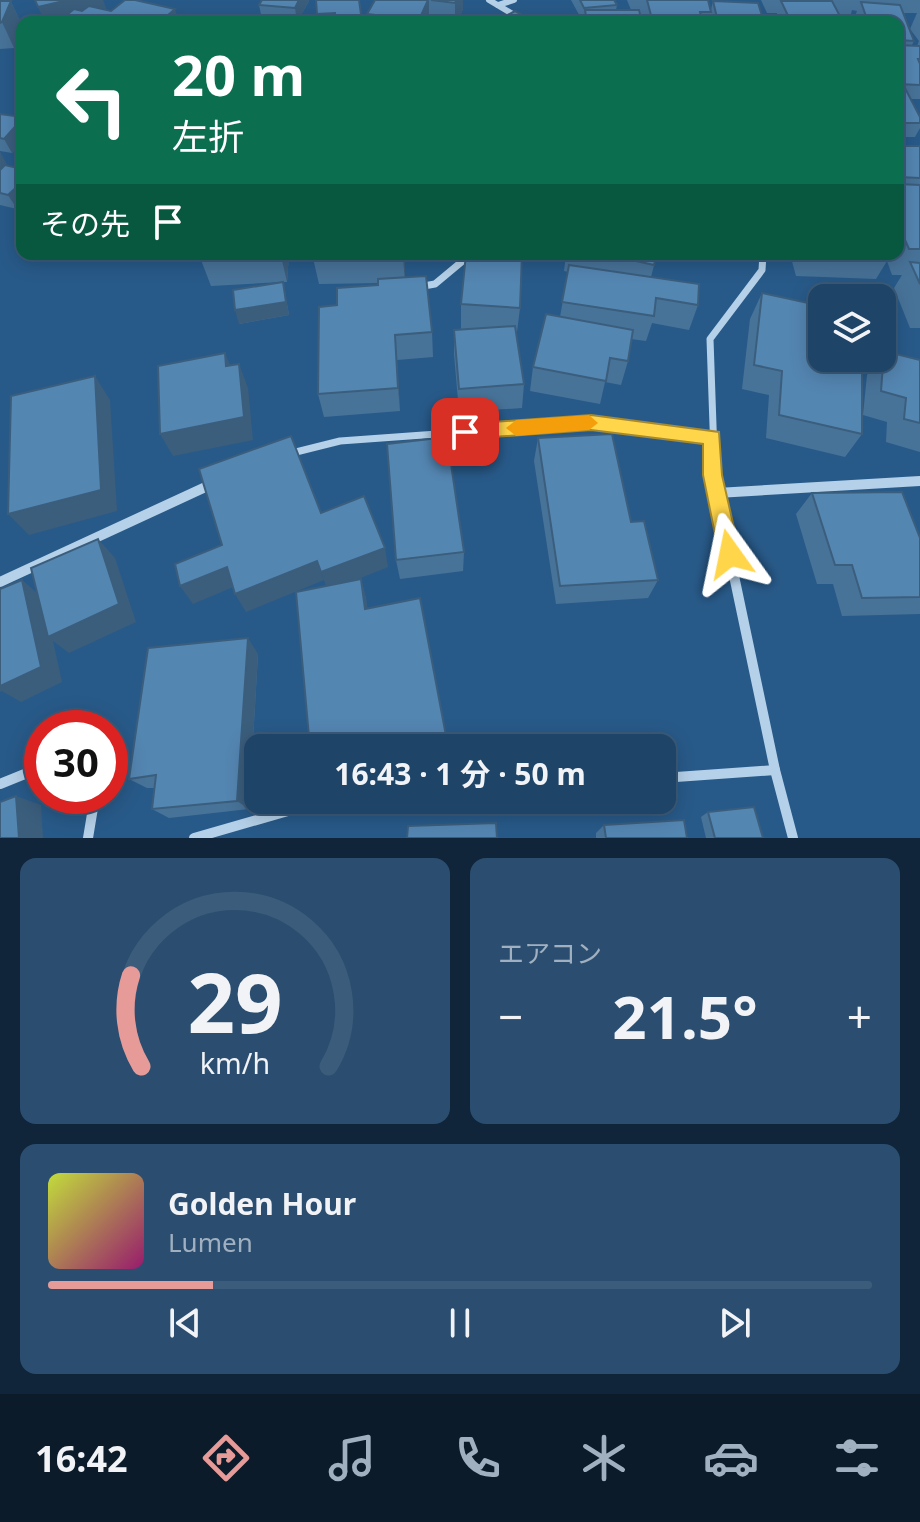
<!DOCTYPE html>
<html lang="ja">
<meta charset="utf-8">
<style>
body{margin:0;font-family:"Noto Sans","Noto Sans JP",sans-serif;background:#2b4e70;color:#f1f3f6;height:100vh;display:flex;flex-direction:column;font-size:30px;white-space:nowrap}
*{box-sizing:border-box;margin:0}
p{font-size:26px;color:#a1b0c0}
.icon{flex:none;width:44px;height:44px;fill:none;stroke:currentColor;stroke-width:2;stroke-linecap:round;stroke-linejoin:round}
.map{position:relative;height:838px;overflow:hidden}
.side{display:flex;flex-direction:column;gap:20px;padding:20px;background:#102539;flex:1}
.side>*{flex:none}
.top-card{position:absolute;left:16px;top:16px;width:888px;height:244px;border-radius:16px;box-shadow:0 4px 20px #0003,0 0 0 2px #3c5c7b;background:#0b6e4f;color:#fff;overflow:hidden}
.fabs{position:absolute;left:808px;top:284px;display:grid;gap:16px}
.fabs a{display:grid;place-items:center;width:88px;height:88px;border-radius:16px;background:#1e4467;box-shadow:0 4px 20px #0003,0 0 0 2px #3c5c7b;font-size:40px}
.speed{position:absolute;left:24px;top:710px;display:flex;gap:16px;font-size:40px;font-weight:700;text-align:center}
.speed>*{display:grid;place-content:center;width:104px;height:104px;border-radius:50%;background:#1e4467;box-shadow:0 4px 20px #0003,0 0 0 2px #3c5c7b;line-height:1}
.speed .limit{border:12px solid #d22;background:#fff;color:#111}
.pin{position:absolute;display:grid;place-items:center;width:68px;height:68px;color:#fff;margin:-34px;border-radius:16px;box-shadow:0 4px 12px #0006}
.me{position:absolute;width:88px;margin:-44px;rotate:348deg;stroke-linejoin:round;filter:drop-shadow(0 0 6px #0008)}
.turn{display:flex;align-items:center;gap:28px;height:168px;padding:0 24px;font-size:36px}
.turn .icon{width:104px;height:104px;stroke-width:2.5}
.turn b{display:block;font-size:56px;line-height:68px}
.then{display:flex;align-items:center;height:76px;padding:0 24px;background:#0003;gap:16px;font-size:30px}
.big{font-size:60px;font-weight:700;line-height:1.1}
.side .tile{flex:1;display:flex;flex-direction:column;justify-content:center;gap:12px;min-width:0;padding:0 28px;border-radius:16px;background:#2b4e70}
.side .dial{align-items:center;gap:0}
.dial svg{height:208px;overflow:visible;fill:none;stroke:#3c5c7b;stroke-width:7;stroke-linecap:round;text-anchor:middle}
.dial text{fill:#f1f3f6;stroke:none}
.song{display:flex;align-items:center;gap:24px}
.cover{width:96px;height:96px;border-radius:12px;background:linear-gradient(135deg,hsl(70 70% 55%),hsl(320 70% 35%))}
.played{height:8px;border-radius:4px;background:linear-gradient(90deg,#e69b98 20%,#3c5c7b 20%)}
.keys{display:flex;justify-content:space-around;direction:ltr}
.heat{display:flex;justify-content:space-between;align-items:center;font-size:44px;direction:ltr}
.side .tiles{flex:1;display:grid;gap:20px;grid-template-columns:1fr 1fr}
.tile:last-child{grid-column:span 2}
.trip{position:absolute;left:244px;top:734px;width:432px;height:80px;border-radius:16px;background:#1e4467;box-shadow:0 4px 20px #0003,0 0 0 2px #3c5c7b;font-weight:700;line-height:80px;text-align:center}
.tabs{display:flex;height:128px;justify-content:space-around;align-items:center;background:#0c1b29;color:#a1b0c0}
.tabs .icon{width:56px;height:56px}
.tabs .active{color:#e69b98}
.tabs b{font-size:36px;color:#f1f3f6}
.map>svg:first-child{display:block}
</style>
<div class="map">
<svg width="920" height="838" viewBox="0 0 920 838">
<rect width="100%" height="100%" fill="#285a89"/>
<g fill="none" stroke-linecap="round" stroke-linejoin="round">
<g stroke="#b5d1e9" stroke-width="6">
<path d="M 489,0 L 526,22"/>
<path d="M 498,5 L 514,0"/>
</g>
<g stroke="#b5d1e9" stroke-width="7">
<path d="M 418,287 L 435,284 L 471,254"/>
<path d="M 288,454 L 340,441 L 591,423 L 712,437"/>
<path d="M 715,483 L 710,339 L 762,270 L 763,254"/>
<path d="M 882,483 L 920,481"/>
</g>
<g stroke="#b5d1e9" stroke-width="10">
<path d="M 714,481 L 775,770 L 793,838"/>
<path d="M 717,493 L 920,481"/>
<path d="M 0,582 L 212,484"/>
<path d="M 662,778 L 775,770"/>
<path d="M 0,784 L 42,767"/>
<path d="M 88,838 L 95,796"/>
<path d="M 194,838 L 319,802 L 345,800"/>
</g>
</g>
<g fill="#487399" fill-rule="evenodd">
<path d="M 0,0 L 12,0 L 11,2 L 22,25 L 14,48 L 0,49 Z"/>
<path d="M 262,0 L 309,0 L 309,1 L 297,22 L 262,19 L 259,5 Z"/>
<path d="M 359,0 L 362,22 L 318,22 L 317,14 Z"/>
<path d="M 375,0 L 463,0 L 463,9 L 458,21 L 468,22 L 368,22 L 367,14 Z"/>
<path d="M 571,0 L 614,0 L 617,5 L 616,10 L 631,10 L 627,0 L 708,0 L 711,10 L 713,1 L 764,22 L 711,22 L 710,17 L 708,22 L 583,22 Z"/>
<path d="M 761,0 L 920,0 L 920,99 L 910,99 L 920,117 L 920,128 L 915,137 L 898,137 L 898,22 L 857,22 L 855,16 L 857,11 L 852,10 L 851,14 L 838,14 L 843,22 L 780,22 L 777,15 L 777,13 L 767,13 ZM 904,13 L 917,13 L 910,29 L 919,41 L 917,46 L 912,45 L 914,41 Z"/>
<path d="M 0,114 L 22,117 L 22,141 L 12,153 L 0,151 Z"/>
<path d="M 898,146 L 920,146 L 920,328 L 910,328 L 894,288 L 902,275 L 892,275 L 887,261 L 876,279 L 796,276 L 790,254 L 898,254 Z"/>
<path d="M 0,152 L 17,209 L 0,205 Z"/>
<path d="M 289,254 L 287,282 L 283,282 L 289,315 L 239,324 L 282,282 L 211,286 L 201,260 Z"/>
<path d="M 314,254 L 405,254 L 405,277 L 432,332 L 433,357 L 397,360 L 400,411 L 324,417 L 318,394 L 337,305 L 378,285 L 378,283 L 319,284 L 313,258 Z"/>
<path d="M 566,254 L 657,254 L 651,277 L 698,305 L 689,330 L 652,323 L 646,341 L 631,339 L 628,361 L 621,385 L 605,382 L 600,404 L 530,391 L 533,367 L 560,317 L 568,272 L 564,271 Z"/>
<path d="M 762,293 L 862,434 L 845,457 L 766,438 L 769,395 L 742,389 L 750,319 Z"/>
<path d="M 461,304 L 520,308 L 517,332 L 516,332 L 524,384 L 522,408 L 459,412 L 454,354 L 454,330 L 461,329 Z"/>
<path d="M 884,351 L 920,360 L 920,452 L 886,442 L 887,422 L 863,415 L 867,375 L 879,358 L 882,358 L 882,354 Z"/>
<path d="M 538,438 L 631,522 L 658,580 L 648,598 L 556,604 L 534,461 Z"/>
<path d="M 812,493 L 920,538 L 920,614 L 842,616 L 833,584 L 817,584 L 796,514 Z"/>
<path d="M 464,552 L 463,571 L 400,579 L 396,560 Z"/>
<path d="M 258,654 L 249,809 L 169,818 L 152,809 L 154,788 L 147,788 L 129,779 Z"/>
<path d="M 708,812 L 763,838 L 706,838 L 701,817 Z"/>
<path d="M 604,825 L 687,838 L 596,838 L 596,833 Z"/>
</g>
<g fill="#3b5e7d">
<path d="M 0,0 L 12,0 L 11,2 L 22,25 L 14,48 L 2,22 Z"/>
<path d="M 68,0 L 103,0 L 110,18 L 62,19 L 63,22 L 45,22 L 38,7 Z"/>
<path d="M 299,0 L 309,0 L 309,1 L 297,22 L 295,8 Z"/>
<path d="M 429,0 L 429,22 L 419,22 L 419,20 Z"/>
<path d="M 456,0 L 463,0 L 463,9 L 458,22 L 455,22 L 455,3 Z"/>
<path d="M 175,9 L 179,22 L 160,22 Z"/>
<path d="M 22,119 L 22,141 L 12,153 L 4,139 Z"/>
<path d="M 0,152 L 8,166 L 0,173 Z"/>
<path d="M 22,182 L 22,204 L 17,209 L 8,195 Z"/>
<path d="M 281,254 L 289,254 L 287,282 L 281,256 Z"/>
<path d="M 403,254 L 405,254 L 405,283 L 403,257 Z"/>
<path d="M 283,282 L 289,315 L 239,324 L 235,310 Z"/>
<path d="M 395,335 L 397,360 L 400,411 L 398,388 Z"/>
<path d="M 225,353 L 235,377 L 226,366 Z"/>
<path d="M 239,364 L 248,388 L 253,440 L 173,456 L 160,434 Z"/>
<path d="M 95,376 L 110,400 L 117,511 L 29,535 L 8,514 Z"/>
<path d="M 98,539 L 115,558 L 136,622 L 69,653 L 53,641 L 62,682 L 21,702 L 2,691 L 0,692 L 0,673 L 22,580 L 43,598 Z"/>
<path d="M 385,548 L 388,567 L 328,591 L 321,572 Z"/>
<path d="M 317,561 L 324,580 L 246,612 L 235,594 Z"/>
<path d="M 227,567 L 238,585 L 193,604 L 180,586 Z"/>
<path d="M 361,579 L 366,597 L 370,626 L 365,609 Z"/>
<path d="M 248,638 L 258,654 L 249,809 L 237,801 Z"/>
<path d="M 447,741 L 447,748 L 416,748 Z"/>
<path d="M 16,796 L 41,805 L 43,838 L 19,838 Z"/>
</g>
<g fill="#5486b2" stroke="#3b5e7d" stroke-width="2">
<path d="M 35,0 L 68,0 L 38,7 Z"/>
<path d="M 125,0 L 135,0 L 175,9 L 160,22 L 76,22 L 62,19 L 74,9 L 82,11 L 89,6 L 111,11 Z"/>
<path d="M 262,0 L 299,0 L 295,8 L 259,5 Z"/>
<path d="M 316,0 L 359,0 L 362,21 L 336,22 L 335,13 L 317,14 Z"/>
<path d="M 375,0 L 428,0 L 419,20 L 367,14 Z"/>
<path d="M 431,0 L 456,0 L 455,3 Z"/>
<path d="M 580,0 L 614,0 L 617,5 L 584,8 Z"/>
<path d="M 647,0 L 708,0 L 711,12 L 700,12 L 702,20 L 652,19 Z"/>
<path d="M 0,1 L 11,1 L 2,22 L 0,23 Z"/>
<path d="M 713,1 L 758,3 L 764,22 L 718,22 Z"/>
<path d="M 781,1 L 832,1 L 843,22 L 791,22 Z"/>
<path d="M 861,2 L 900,5 L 914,41 L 898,40 L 898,22 L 868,22 Z"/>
<path d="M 585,10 L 639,10 L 642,22 L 587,22 Z"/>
<path d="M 515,11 L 535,22 L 509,22 L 502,18 Z"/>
<path d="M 222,19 L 261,22 L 220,22 Z"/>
<path d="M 898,45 L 920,46 L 920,59 L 918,59 L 920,64 L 920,85 L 898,84 Z"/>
<path d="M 898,88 L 905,88 L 920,117 L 920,123 L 898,123 Z"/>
<path d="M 0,114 L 22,117 L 22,119 L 4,139 L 0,138 Z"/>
<path d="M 898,146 L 920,146 L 920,178 L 899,177 Z"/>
<path d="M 5,165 L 22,169 L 22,182 L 8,195 L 0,193 L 0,170 Z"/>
<path d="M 898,184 L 920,185 L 920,249 L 909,249 L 898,224 Z"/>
<path d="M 202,254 L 281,254 L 281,256 L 201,260 Z"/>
<path d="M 314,254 L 403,254 L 403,257 L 313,258 Z"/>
<path d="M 466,254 L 522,254 L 520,308 L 461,304 Z"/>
<path d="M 605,254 L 657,254 L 654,265 Z"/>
<path d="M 910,262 L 920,263 L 920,284 Z"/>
<path d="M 569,265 L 699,284 L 698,305 L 656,298 L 654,316 L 562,302 Z"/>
<path d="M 426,276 L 432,332 L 395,335 L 398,388 L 318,394 L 319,307 L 337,305 L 337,288 L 378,285 L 378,279 Z"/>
<path d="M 283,282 L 286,302 L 235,310 L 233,290 Z"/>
<path d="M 762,293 L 822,306 L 822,358 L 862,358 L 862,434 L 779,415 L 782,371 L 754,365 Z"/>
<path d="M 546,314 L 633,330 L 628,361 L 610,358 L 606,381 L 533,367 Z"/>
<path d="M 515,326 L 524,384 L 459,389 L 454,330 Z"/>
<path d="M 884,351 L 920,360 L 920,423 L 904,419 L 906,398 L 881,391 Z"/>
<path d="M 225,353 L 226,366 L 239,364 L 244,417 L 160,434 L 158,366 Z"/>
<path d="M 95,376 L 101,490 L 8,514 L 11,396 Z"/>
<path d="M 612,434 L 631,522 L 644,521 L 658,580 L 560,586 L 538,438 Z"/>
<path d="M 291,436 L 321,513 L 364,496 L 385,548 L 321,572 L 317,561 L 235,594 L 227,567 L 180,586 L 175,564 L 222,545 L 199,469 Z"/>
<path d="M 447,437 L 464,552 L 396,560 L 387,444 Z"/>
<path d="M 902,492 L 920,538 L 920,597 L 862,598 L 852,565 L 835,565 L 812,493 Z"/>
<path d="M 98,539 L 119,604 L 48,637 L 31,568 Z"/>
<path d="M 361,579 L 365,609 L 420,598 L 447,741 L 416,748 L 310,748 L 296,592 Z"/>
<path d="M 22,580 L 41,667 L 0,686 L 0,589 Z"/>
<path d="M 248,638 L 237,801 L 152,809 L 156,775 L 129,779 L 148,648 Z"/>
<path d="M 16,796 L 19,838 L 0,838 L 0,802 Z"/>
<path d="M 754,807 L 763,838 L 715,838 L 708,812 Z"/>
<path d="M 684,820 L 687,838 L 606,838 L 604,825 Z"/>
<path d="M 496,823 L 497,838 L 407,838 L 408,826 Z"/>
</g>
<path fill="#ffd54a" stroke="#a68a30" stroke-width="2" d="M 591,415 L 719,432 L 722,475 L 740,554 L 737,561 L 722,561 L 719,554 L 703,475 L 703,444 L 591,430 L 465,439 L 456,432 L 465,424 Z"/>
<path fill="#f59e0b" d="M 589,415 L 598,423 L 589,430 L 516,436 L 506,428 L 516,420 Z"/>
</svg>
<div class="fabs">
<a><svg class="icon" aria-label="layers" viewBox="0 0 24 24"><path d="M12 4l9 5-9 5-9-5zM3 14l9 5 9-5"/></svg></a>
</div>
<div class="speed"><div class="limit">30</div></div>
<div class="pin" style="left:465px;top:432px;background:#d93025"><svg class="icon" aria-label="arrive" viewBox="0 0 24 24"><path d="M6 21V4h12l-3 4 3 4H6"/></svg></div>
<svg class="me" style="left:730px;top:554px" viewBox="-20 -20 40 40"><path d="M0-17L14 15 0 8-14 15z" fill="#ffd54a" stroke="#fff" stroke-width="4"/></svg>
<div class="trip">16:43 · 1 分 · 50 m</div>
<div class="top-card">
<div class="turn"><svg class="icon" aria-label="left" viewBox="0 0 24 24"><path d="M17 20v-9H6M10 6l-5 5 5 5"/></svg><div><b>20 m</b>左折</div></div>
<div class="then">その先<svg class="icon" aria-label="arrive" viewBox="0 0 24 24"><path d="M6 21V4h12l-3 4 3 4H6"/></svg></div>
</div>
</div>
<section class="side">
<div class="tiles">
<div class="tile dial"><svg viewBox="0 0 100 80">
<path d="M14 69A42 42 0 1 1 86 69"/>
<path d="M14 69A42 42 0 0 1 10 34" stroke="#e69b98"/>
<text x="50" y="56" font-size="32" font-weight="700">29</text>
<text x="50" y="72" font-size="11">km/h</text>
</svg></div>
<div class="tile"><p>エアコン</p>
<div class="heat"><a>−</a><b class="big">21.5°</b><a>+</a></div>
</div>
<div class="tile">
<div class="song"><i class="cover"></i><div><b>Golden Hour</b><p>Lumen</p></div></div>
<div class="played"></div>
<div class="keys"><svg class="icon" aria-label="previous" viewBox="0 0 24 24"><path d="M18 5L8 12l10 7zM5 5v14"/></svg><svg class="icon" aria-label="pause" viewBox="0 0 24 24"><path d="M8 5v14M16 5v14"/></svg><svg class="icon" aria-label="next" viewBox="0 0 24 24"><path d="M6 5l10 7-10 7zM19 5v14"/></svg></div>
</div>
</div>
</section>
<nav class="tabs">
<b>16:42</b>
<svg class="icon active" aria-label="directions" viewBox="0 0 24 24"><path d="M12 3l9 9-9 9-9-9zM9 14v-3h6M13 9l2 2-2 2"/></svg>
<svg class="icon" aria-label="music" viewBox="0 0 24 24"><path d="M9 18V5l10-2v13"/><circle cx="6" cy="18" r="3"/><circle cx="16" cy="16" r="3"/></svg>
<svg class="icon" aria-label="phone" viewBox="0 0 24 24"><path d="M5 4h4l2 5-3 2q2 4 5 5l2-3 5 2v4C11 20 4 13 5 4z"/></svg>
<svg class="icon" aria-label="climate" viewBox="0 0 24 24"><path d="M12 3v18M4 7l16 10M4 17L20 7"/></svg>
<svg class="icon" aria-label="car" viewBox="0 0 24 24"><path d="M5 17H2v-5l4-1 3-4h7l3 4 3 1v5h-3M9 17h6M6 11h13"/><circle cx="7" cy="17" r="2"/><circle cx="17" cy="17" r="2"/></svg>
<svg class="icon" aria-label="filters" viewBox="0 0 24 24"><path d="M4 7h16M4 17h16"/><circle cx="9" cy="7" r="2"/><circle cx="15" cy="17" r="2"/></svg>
</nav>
